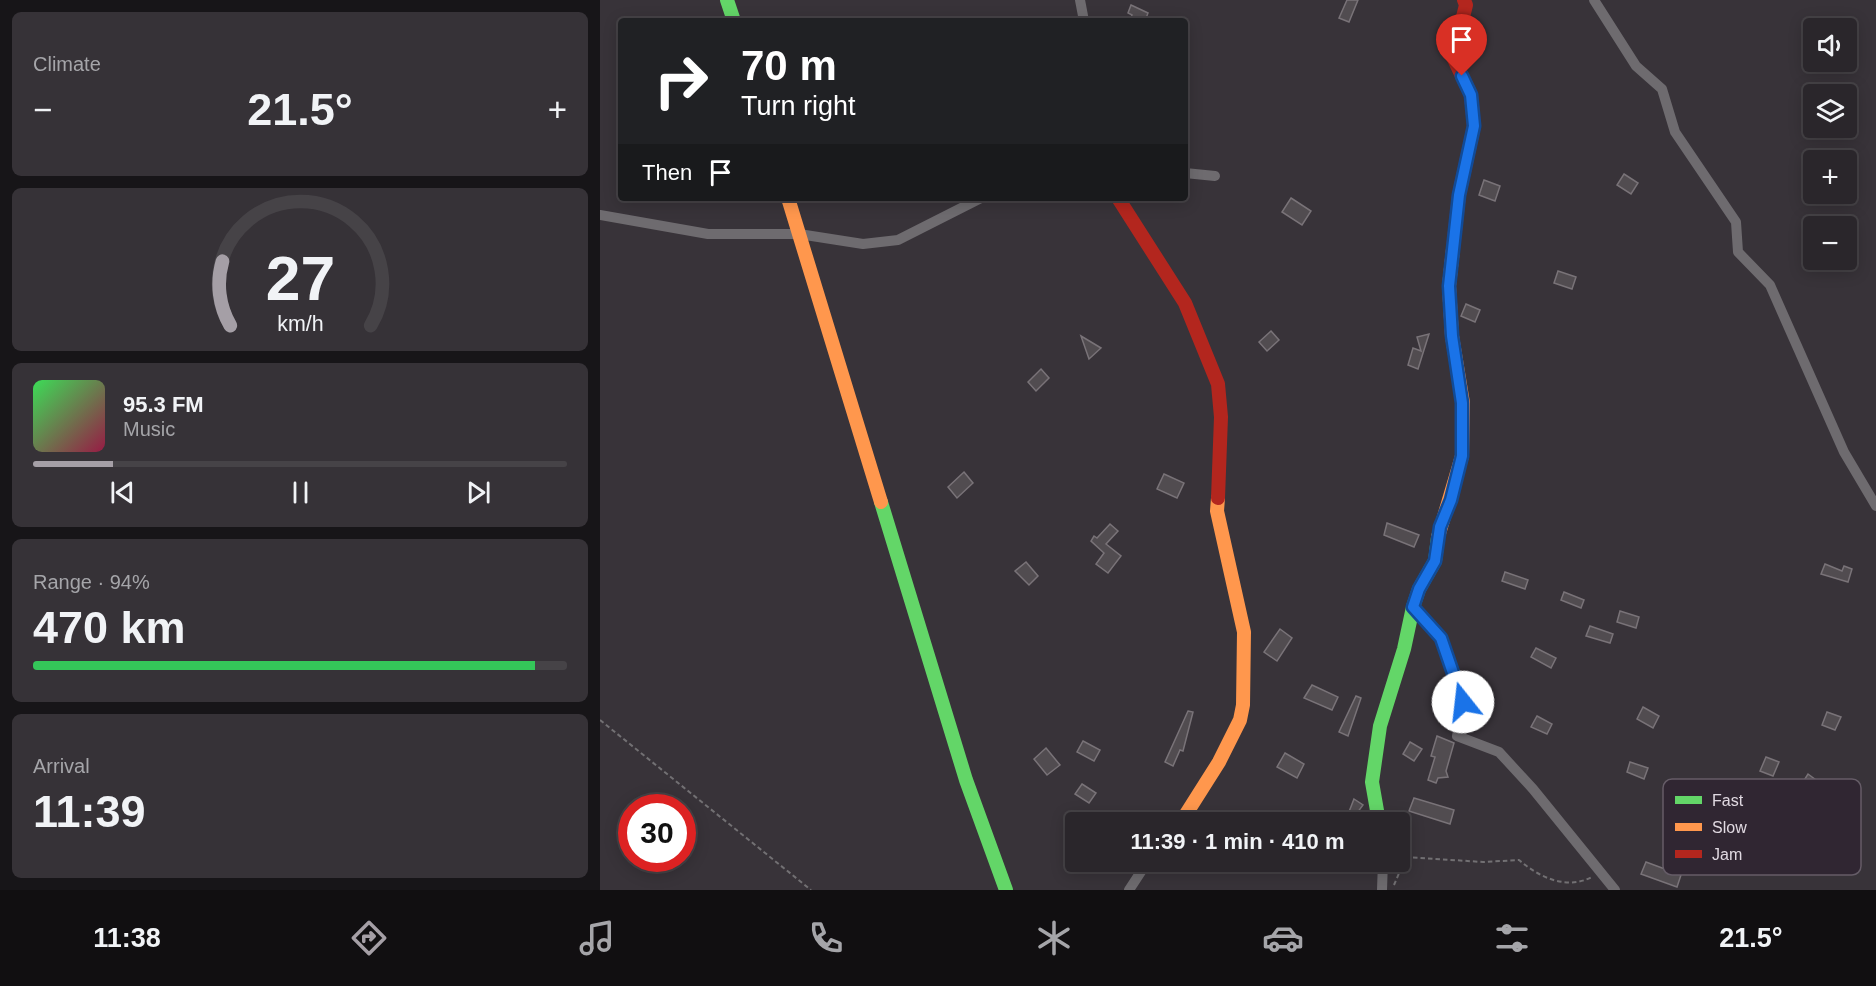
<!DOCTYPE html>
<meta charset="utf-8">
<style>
body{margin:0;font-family:Helvetica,sans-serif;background:#363237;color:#f1f3f6;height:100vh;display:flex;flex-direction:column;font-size:22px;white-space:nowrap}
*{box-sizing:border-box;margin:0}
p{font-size:20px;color:#a5a5a9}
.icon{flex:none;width:33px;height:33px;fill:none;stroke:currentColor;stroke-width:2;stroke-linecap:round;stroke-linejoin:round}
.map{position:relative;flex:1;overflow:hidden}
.details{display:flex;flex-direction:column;gap:12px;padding:12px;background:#171518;width:600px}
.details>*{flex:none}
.hud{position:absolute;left:18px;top:18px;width:570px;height:183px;border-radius:6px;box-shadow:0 3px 15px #0003,0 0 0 2px #464347;background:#202124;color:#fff;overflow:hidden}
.controls{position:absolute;left:1203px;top:18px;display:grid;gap:12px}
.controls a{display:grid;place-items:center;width:54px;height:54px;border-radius:6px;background:#2a262b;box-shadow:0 3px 15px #0003,0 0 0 2px #464347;font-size:30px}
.speed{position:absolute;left:18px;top:794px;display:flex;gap:12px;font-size:30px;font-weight:700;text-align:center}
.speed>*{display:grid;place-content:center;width:78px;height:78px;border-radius:50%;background:#2a262b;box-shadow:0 3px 15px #0003,0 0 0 2px #464347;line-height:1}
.speed .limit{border:9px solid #d22;background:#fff;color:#111}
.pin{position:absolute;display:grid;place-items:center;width:51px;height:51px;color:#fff;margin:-62px -26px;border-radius:50% 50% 50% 0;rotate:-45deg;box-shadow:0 0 6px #0007}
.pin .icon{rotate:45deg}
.me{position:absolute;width:66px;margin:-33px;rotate:344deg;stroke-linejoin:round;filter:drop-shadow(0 0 4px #0008)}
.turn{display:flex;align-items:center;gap:21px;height:126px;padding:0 24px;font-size:27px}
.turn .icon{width:78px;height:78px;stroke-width:2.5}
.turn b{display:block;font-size:42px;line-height:51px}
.then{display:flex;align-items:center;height:57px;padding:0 24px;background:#0003;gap:12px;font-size:22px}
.big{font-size:45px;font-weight:600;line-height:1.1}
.details .card{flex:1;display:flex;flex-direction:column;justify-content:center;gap:9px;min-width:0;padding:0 21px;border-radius:9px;background:#363237}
.details .dial{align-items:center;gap:0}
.dial svg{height:156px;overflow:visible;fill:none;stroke:#464347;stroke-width:7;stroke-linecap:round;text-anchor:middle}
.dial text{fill:#f1f3f6;stroke:none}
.song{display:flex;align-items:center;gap:18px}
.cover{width:72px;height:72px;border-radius:9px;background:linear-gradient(135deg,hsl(130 70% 55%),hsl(340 70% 35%))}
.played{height:6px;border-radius:3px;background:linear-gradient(90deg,#a59fa6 15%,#464347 15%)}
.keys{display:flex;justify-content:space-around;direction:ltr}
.heat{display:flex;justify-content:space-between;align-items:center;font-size:33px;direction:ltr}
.charge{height:9px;border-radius:4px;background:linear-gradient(90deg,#34c759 94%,#464347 0)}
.trip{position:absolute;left:465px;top:812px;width:345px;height:60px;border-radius:6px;background:#2a262b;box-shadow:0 3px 15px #0003,0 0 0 2px #464347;font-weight:600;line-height:60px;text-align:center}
.tab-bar{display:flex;height:96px;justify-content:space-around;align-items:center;background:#110f11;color:#a5a5a9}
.tab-bar .icon{width:42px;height:42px}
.tab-bar .current{color:#a59fa6}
.tab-bar b{font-size:27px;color:#f1f3f6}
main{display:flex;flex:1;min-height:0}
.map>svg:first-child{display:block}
</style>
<main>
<section class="details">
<div class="card"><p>Climate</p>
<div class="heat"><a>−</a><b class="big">21.5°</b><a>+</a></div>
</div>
<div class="card dial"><svg viewBox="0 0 100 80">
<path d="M14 69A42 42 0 1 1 86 69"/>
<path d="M14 69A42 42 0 0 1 10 36" stroke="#a59fa6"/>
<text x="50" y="56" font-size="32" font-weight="700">27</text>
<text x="50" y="72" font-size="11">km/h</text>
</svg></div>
<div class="card">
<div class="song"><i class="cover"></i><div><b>95.3 FM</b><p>Music</p></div></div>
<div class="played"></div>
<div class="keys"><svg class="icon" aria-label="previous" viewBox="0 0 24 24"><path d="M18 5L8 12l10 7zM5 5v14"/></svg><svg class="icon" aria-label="pause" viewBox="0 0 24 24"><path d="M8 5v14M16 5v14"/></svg><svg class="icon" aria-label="next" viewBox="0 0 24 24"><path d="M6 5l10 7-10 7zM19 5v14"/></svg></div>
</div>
<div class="card"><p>Range · 94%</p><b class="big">470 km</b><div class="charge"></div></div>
<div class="card"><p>Arrival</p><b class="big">11:39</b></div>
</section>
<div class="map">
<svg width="1276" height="890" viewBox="0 0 1276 890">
<rect width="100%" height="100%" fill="#383339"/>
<g fill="#514c50" stroke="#797378" stroke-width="1.5">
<path d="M 747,0 L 758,0 L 749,22 L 739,18 Z"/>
<path d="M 531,5 L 548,13 L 545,21 L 531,18 L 532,15 L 528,13 Z"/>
<path d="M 1024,174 L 1038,183 L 1031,194 L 1017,185 Z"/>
<path d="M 884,180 L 900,186 L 895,201 L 879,195 Z"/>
<path d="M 691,198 L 711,211 L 702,225 L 682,212 Z"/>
<path d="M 958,271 L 976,277 L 972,289 L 954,283 Z"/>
<path d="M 866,304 L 880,310 L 875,322 L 861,316 Z"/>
<path d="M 671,331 L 679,340 L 667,351 L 659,342 Z"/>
<path d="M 829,334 L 818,369 L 808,365 L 813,348 L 821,351 L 817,337 Z"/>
<path d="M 481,336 L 501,348 L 489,359 Z"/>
<path d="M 441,369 L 449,378 L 436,391 L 428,382 Z"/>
<path d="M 364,472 L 373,483 L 357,498 L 348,487 Z"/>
<path d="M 564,474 L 584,483 L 577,498 L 557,489 Z"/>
<path d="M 787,523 L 819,535 L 814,547 L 784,535 Z"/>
<path d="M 510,524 L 518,531 L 506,544 L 521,556 L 508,573 L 496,564 L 504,553 L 491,541 L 494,536 L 497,538 Z"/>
<path d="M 426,562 L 438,576 L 429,585 L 415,571 Z"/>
<path d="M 1225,564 L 1242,571 L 1244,566 L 1252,569 L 1248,582 L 1221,574 Z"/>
<path d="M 905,572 L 928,580 L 925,589 L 902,581 Z"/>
<path d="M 964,592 L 984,600 L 981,608 L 961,600 Z"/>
<path d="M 1020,611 L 1039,617 L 1036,628 L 1017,622 Z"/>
<path d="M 990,626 L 1013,634 L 1010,643 L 986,636 Z"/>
<path d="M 680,629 L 692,638 L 677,661 L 664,652 Z"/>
<path d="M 936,648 L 956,658 L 951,668 L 931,657 Z"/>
<path d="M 712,685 L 738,697 L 732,710 L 704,698 Z"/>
<path d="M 756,696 L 761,698 L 748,736 L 739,732 Z"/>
<path d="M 1043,707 L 1059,716 L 1053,728 L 1037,719 Z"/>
<path d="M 588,711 L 593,712 L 583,751 L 580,750 L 573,766 L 565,762 Z"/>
<path d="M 1227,712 L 1241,717 L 1235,730 L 1222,725 Z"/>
<path d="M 937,716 L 952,724 L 947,734 L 931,727 Z"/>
<path d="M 837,736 L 854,743 L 846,771 L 848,777 L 838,778 L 836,783 L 828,780 L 835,757 L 831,756 Z"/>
<path d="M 483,741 L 500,750 L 494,761 L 477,752 Z"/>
<path d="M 810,742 L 822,749 L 814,761 L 803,754 Z"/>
<path d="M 446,748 L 460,765 L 447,775 L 434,759 Z"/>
<path d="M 685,753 L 704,764 L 697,778 L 677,767 Z"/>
<path d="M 1166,757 L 1179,762 L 1173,776 L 1160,771 Z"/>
<path d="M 1030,762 L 1048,768 L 1044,779 L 1027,772 Z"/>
<path d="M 1208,774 L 1220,783 L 1214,793 L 1201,785 Z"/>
<path d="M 482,784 L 496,793 L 489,803 L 475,794 Z"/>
<path d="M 814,798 L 854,810 L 850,824 L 809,811 Z"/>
<path d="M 754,799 L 763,805 L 757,813 L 760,814 L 756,822 L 745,822 Z"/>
<path d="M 1046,862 L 1081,875 L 1077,887 L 1041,874 Z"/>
</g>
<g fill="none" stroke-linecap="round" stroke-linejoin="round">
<g stroke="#727073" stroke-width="2" stroke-dasharray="4.5 3" stroke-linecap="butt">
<path d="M 0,720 L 211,890"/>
<path d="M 794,885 L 806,857 L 883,862 L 919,860 C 940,878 967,890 992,877"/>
</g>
<g stroke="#6e6b6f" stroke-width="10">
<path d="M 480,0 L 484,21"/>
<path d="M 994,0 L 1036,66 L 1062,89 L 1075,132 L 1136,222 L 1138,252 L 1170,285 L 1244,452 L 1276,506"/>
<path d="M 585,173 L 615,176"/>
<path d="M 0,215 L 108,234 L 199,234 L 263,244 L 298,240 L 381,198"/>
<path d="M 813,607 L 841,638 L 857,677 L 863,702 L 857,736 L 899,752 L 933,789 L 1015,890"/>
<path d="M 529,890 L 548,861"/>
<path d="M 782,890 L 783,861"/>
</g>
<g stroke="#63d668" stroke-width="14">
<path d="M 127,0 L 134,21"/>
<path d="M 281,502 L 366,780 L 406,890"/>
<path d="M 779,822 L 772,782 L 780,726 L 804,649 L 813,607 L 819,589 L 835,561 L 838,537"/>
</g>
<g stroke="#ff974d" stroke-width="14">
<path d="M 188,198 L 281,502"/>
<path d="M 838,537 L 862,456 L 863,403 L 852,336 L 849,286 L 853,249"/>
<path d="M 581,822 L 619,762 L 640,720 L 643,705 L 644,632 L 617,511 L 618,498"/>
</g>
<g stroke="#b3261e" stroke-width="14">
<path d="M 518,198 L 585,303 L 618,384 L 621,417 L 618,498"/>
<path d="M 853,249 L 859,195 L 874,126 L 871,95 L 853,57 L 866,5 L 864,0"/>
</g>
</g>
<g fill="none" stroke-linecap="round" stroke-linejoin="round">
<defs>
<path id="route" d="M 862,76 L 871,95 L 874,126 L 859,195 L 849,286 L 852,336 L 862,403 L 862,456 L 851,500 L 840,527 L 835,561 L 819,589 L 813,607 L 841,638 L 863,702"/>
</defs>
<use href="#route" stroke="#114b97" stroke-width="15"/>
<use href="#route" stroke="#1a73e8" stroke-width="10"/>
</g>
<rect x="1063" y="779" width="198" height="96" rx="9" fill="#302632" stroke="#655c67" stroke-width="1.5"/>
<rect x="1075" y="796" width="27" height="8" fill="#63d668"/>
<rect x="1075" y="823" width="27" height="8" fill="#ff974d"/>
<rect x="1075" y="850" width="27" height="8" fill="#b3261e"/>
<g font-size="16" fill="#e0d9e1">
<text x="1112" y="806">Fast</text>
<text x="1112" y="833">Slow</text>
<text x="1112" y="860">Jam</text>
</g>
</svg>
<div class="controls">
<a><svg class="icon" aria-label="sound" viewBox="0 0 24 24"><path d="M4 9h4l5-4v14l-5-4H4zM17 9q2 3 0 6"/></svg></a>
<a><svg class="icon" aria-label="layers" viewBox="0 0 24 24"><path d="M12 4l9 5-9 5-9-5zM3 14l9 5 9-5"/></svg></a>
<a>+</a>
<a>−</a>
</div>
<div class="speed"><div class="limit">30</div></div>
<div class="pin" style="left:862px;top:76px;background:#d93025"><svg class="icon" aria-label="arrive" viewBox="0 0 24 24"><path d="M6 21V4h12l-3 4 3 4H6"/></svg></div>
<svg class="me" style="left:863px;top:702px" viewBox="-20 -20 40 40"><circle r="19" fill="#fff"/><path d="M0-13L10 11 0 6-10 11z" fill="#1a73e8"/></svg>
<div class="trip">11:39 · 1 min · 410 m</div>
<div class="hud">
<div class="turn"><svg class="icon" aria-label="right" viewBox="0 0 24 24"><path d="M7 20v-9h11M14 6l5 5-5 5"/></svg><div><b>70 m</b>Turn right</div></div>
<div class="then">Then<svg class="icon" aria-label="arrive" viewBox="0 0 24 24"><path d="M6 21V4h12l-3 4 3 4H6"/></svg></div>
</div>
</div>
</main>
<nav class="tab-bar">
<b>11:38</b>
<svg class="icon current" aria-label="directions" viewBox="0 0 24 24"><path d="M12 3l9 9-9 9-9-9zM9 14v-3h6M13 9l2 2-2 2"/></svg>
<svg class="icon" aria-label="music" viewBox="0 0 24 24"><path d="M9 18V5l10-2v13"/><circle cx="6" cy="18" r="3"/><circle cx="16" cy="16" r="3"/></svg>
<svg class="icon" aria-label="phone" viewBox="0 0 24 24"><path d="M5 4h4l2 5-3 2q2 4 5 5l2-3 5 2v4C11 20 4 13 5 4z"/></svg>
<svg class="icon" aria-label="climate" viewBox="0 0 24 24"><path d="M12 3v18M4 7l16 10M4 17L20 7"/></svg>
<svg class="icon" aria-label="car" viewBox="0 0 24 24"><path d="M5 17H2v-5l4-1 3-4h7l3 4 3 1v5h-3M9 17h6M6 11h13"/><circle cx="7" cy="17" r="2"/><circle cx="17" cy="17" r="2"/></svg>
<svg class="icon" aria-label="filters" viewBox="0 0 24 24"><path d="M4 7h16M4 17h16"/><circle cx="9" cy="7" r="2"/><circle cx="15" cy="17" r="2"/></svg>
<b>21.5°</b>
</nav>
